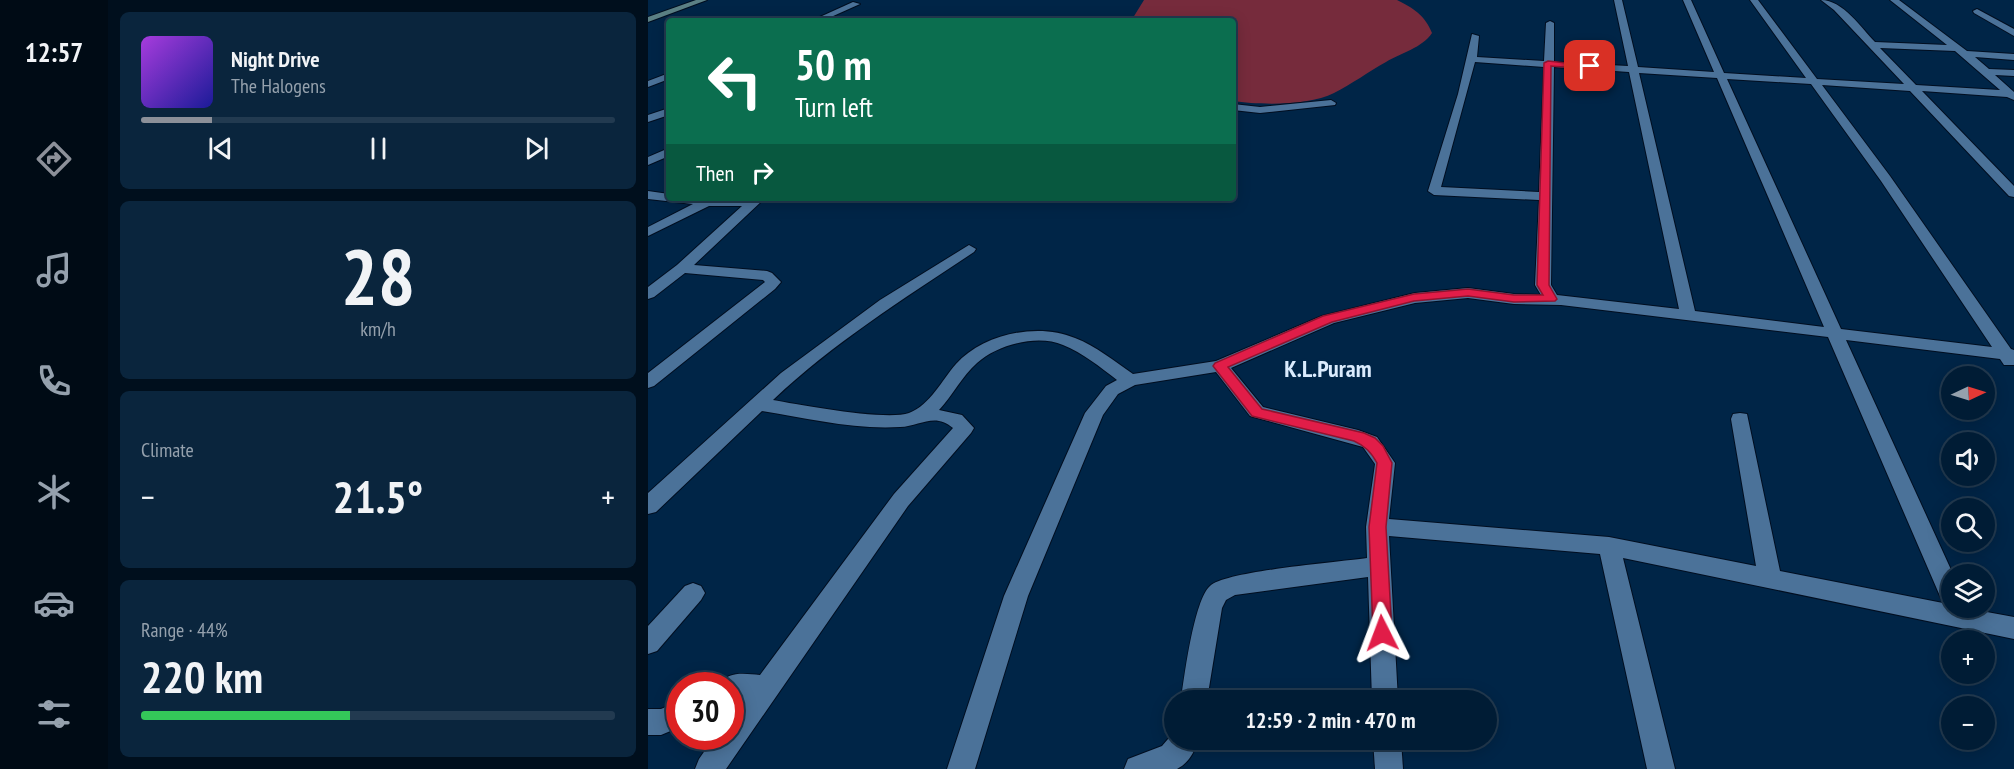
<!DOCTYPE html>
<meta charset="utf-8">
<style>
body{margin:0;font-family:"PT Sans Narrow",sans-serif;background:#0a253d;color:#f1f3f6;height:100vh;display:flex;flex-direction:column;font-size:22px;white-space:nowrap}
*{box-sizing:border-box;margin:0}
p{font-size:20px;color:#95a1ad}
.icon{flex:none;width:33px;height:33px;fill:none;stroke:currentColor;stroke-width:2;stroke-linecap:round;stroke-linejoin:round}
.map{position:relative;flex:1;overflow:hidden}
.details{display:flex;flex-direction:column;gap:12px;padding:12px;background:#000f1d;width:540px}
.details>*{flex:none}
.banner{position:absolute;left:18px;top:18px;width:570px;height:183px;border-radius:6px;box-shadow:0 3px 15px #0003,0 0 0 2px #223a50;background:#0b6e4f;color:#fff;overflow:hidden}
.needle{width:39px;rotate:86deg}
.fabs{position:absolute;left:1293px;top:366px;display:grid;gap:12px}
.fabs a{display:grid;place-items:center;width:54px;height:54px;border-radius:50%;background:#001c35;box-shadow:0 3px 15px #0003,0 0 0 2px #223a50;font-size:30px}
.speed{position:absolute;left:18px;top:672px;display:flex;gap:12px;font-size:30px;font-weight:700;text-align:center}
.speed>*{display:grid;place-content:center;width:78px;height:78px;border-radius:50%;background:#001c35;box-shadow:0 3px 15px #0003,0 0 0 2px #223a50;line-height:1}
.speed .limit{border:9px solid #d22;background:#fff;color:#111}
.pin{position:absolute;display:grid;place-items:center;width:51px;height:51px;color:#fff;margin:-26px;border-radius:12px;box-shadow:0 3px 9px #0006}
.me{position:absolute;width:66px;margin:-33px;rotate:357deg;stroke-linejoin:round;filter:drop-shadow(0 0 4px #0008)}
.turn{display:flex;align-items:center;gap:21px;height:126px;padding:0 30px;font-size:27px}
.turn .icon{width:78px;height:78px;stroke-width:2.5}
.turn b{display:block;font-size:42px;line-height:51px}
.then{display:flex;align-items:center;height:57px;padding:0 30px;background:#0003;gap:12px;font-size:22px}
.big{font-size:45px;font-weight:700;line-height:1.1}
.details .tile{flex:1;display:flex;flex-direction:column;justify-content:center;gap:9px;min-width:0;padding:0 21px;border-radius:9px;background:#0a253d}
.details .dial{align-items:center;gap:0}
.dial b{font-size:78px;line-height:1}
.song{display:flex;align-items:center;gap:18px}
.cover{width:72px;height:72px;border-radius:9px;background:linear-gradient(135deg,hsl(280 70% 55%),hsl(240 70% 35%))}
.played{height:6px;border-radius:3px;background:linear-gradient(90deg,#8c9099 15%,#223a50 15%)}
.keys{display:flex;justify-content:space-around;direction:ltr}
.heat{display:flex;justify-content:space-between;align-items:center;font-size:33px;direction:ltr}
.charge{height:9px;border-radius:4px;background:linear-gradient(90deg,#34c759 44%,#223a50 0)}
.trip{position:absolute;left:516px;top:690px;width:333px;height:60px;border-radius:30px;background:#001c35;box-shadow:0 3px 15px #0003,0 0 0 2px #223a50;font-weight:700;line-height:60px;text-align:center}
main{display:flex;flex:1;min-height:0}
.dock{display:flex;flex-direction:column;width:108px;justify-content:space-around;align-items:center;background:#000b15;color:#95a1ad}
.dock .icon{width:42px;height:42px}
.dock .selected{color:#8c9099}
.dock b{font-size:27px;color:#f1f3f6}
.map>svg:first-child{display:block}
</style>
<main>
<nav class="dock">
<b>12:57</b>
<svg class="icon selected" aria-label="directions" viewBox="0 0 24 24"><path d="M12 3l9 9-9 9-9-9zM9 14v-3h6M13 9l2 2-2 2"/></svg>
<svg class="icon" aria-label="music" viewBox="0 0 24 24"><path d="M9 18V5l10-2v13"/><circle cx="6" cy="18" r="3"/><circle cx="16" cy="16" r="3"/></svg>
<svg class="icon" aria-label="phone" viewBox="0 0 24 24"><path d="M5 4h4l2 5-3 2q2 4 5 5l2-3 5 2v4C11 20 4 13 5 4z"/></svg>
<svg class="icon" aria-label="climate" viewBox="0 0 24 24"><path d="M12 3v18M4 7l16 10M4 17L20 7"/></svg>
<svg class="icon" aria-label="car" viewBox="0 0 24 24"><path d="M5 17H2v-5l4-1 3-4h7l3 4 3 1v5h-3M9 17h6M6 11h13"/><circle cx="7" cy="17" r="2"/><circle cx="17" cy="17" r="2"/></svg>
<svg class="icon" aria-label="filters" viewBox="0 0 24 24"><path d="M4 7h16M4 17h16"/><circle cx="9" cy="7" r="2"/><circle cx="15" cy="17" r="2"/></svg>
</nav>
<section class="details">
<div class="tile">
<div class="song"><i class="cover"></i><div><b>Night Drive</b><p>The Halogens</p></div></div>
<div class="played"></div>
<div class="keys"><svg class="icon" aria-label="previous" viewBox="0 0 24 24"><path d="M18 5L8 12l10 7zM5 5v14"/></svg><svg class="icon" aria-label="pause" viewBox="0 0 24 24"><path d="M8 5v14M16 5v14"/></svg><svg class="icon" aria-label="next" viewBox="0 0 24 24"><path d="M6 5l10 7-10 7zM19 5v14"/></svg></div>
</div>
<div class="tile dial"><b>28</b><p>km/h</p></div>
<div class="tile"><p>Climate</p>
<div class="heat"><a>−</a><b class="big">21.5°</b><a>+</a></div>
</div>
<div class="tile"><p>Range · 44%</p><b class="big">220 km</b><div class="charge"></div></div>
</section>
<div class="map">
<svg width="1366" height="769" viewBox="0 0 1366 769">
<rect width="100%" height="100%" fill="#002547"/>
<path fill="#762b3c" d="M 496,0 L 749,0 C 765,8 777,15 784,33 C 774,48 753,53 738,62 C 720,72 704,84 686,93 C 661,106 612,105 585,101 L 585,21 L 483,21 Z"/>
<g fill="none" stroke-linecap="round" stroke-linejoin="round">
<defs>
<g id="street">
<path d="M 966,0 L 974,0 L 990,67 L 1066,72 L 1035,0 L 1043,0 L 1076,73 L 1158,78 L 1102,0 L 1110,0 L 1169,79 L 1256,84 L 1186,10 L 1173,0 C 1195,0 1213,28 1227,42 L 1299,45 L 1242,0 L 1251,0 L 1319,51 L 1366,54 L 1366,60 L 1327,57 L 1341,69 L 1366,70 L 1366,76 L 1347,75 L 1366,92 L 1366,100 L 1359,97 L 1274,91 L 1366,186 L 1366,197 L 1361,196 L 1262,91 L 1174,85 L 1242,176 L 1363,349 L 1366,350 L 1366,365 L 1356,365 L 1352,359 L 1198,340 L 1305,574 L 1304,608 L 1317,608 L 1366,617 L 1366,639 L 975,558 L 1027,769 L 999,769 L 952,554 L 741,536 L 750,700 L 724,700 L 720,577 L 587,595 L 578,600 L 574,608 L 559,700 L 533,700 C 536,678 546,600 562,586 C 577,571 692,562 719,558 L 718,527 L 727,464 L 715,447 L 602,416 L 568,372 L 487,385 L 470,394 L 455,415 L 380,596 L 327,769 L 299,769 L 356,596 L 437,413 L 458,386 L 469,380 C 452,367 435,353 415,345 C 389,334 349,345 329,363 C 314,376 305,395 291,410 L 314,415 L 326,428 L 323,433 L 260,506 L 78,769 L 47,769 L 51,759 L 67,736 L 82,736 L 82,716 L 95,699 L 82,702 L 82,686 L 71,686 C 79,670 98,674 112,675 L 246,494 L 305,428 C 287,412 272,426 252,427 C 207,430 158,418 114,411 L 8,512 L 0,514 L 0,493 L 133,373 L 232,300 L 321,245 L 328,249 L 326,252 C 257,298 185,343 125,400 C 153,405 238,421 261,413 C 282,405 294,380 308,364 C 335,334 390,322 427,338 C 448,346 466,361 485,374 L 568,361 L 674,316 L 767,293 L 820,288 L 866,294 L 893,295 L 887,285 L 891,200 L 786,195 L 780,191 L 810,94 L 824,34 L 831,36 L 829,57 L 896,61 L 898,23 L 902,21 L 906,23 L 906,62 L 980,66 ZM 1232,48 L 1307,51 L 1352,90 L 1268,85 ZM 827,62 L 896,67 L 891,192 L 793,187 ZM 906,67 L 981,72 L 1031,309 L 909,295 L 903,285 ZM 991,73 L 1069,78 L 1176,327 L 1047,311 ZM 1079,79 L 1163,84 L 1233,181 L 1344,347 L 1193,329 ZM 820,298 L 866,304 L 913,305 L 1180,337 L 1295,603 L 1132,571 L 1099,414 L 1092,413 L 1085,414 L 1083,419 L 1108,566 L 961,537 L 741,519 L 747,463 L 729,437 L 710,430 L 615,407 L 583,368 L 686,323 L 767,303 Z"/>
<path d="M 205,2 L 212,4 L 174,21 L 163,21 Z"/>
<path d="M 1329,9 L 1366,29 L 1366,36 L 1326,13 L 1325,11 Z"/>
<path d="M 21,73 L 21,79 L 0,87 L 0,81 Z"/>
<path d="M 683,100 L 688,103 L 687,105 L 612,113 L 585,110 L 585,104 L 612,107 Z"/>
<path d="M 21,108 L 21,115 L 0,122 L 0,115 Z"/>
<path d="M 21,148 L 21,156 L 0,165 L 0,157 Z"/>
<path d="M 0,191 L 21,194 L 21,198 L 117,198 L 46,265 L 119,271 L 124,273 L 133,282 L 127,289 L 6,386 L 0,388 L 0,373 L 117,282 L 115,280 L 37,273 L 6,297 L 0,299 L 0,287 L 29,265 L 94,206 L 61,206 L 0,236 L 0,227 L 45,204 L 0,199 Z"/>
<path d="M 45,583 L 53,586 L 57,593 L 53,600 L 9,651 L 0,654 L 0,626 L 37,586 Z"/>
<path d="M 32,701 L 32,727 L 13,735 L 0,735 L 0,709 L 13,709 Z"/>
<path d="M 526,732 L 526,740 L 551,740 C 545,753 542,762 529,769 L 476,769 L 480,759 L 514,746 Z"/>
<path d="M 725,740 L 753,740 L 755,769 L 727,769 Z"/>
</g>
<path id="secondary" d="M 48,0 L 59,0 L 0,22 L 0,17 Z"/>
</defs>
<use href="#street" stroke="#000e20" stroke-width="2"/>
<use href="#secondary" stroke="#000e20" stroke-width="2"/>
<use href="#street" fill="#4b7299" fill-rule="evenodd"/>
<use href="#secondary" fill="#5b8085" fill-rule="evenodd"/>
</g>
<path fill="#e11d48" stroke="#92132f" stroke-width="1.5" d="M 900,61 L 946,66 L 942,69 L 903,66 L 901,285 L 909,299 L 907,301 L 866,302 L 820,296 L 766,301 L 684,322 L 580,367 L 614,409 L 716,433 L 727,438 L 735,446 L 744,463 L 738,527 L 744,633 L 741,639 L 734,641 L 728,639 L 725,633 L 721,527 L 729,463 C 723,452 717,446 706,441 L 604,416 L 565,366 L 567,363 L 675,316 L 766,294 L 820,289 L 866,295 L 895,295 L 889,285 L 896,63 Z"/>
<g text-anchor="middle" stroke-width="4.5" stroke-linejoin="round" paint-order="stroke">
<g font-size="24" font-weight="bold" fill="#daebfd" stroke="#002547">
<text x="680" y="377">K.L.Puram</text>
</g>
</g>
</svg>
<div class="fabs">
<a><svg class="needle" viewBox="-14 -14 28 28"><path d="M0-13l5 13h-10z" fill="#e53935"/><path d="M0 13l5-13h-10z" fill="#95a1ad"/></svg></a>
<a><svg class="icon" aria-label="sound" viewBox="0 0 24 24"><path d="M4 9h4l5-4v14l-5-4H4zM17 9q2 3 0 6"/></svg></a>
<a><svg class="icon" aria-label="search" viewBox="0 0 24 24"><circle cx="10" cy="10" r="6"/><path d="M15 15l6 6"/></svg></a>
<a><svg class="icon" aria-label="layers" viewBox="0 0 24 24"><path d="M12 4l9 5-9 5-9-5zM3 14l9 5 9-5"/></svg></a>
<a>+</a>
<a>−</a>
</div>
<div class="speed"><div class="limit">30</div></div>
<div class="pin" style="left:942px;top:66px;background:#d93025"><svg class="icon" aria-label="arrive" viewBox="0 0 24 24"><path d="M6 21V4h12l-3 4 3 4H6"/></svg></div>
<svg class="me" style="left:734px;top:633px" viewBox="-20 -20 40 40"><path d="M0-17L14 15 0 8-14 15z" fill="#e11d48" stroke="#fff" stroke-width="4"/></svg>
<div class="trip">12:59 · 2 min · 470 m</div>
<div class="banner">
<div class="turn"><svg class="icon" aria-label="left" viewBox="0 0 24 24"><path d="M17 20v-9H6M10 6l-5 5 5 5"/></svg><div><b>50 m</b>Turn left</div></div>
<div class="then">Then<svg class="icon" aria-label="right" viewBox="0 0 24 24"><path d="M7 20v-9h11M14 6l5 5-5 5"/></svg></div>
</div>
</div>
</main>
